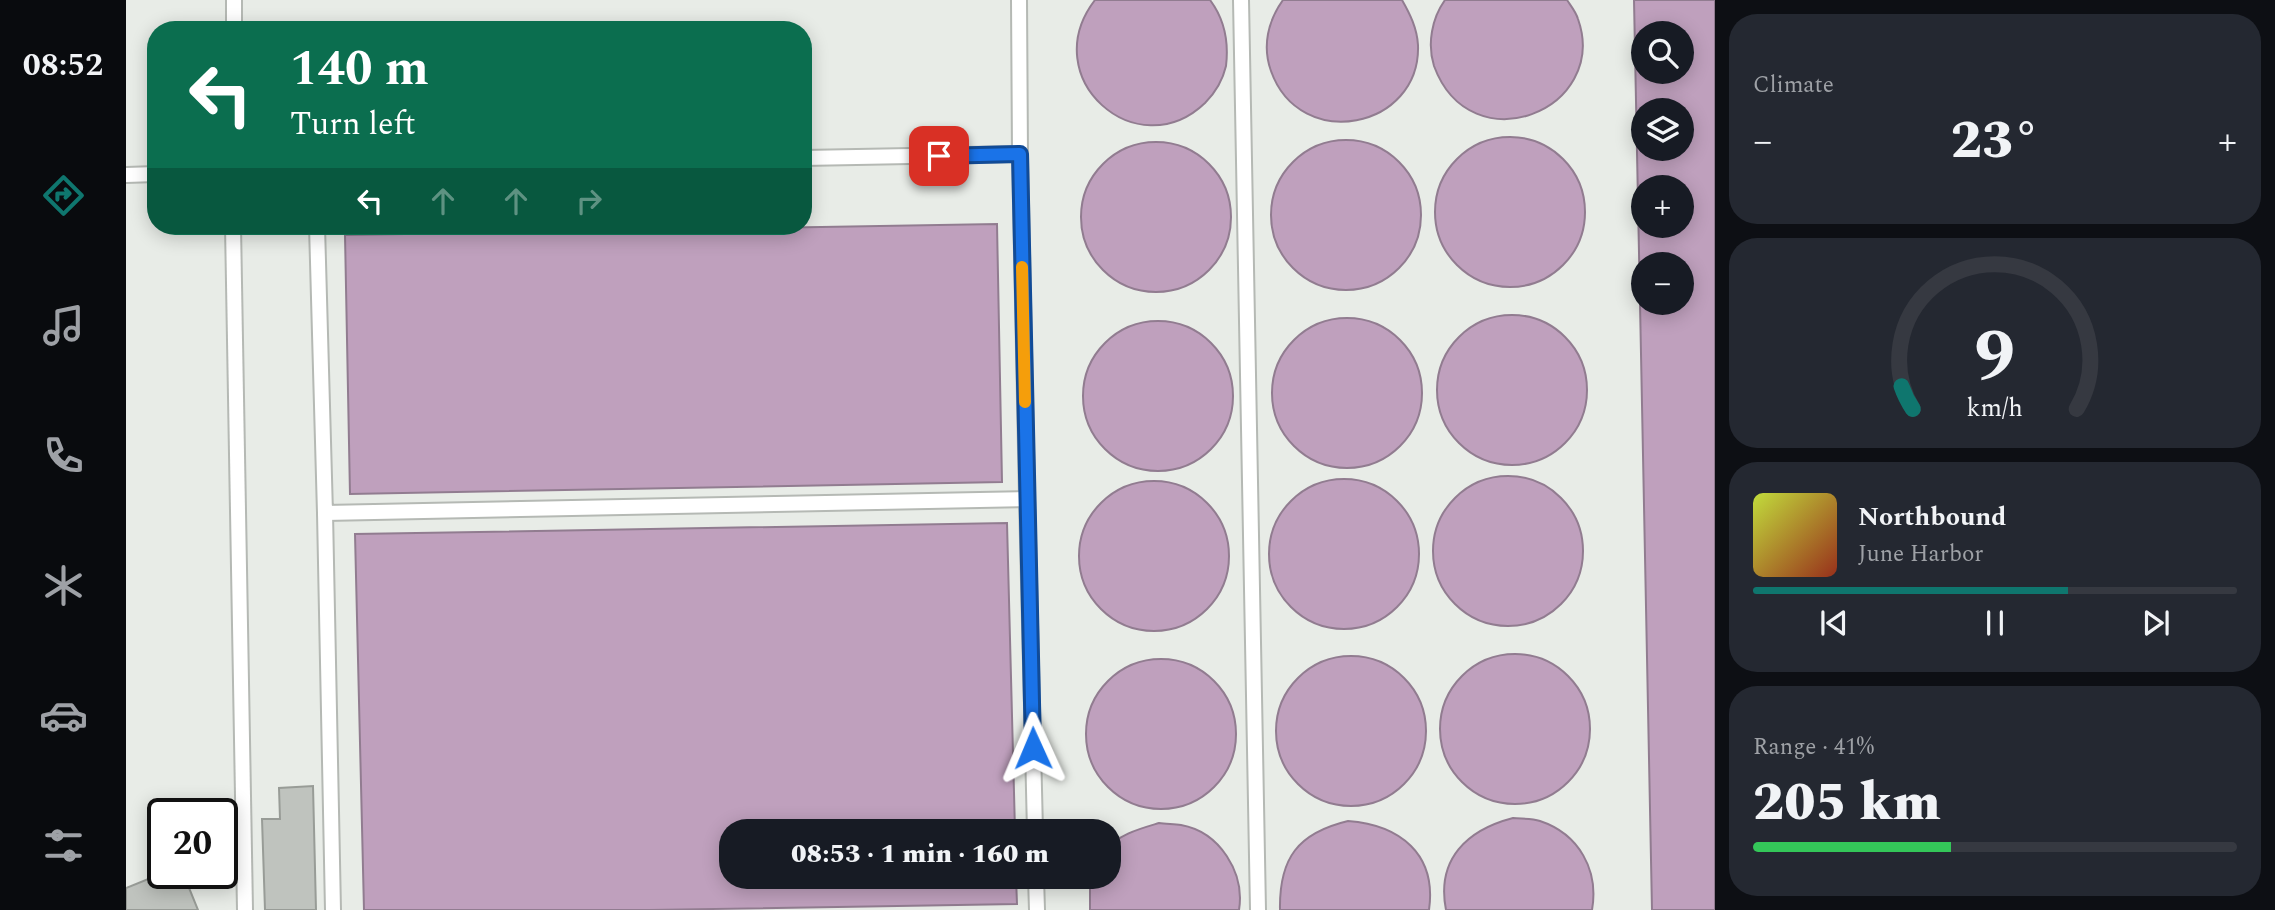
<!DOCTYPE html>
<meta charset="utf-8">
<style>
body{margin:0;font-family:Spectral,serif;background:#242831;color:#f1f3f6;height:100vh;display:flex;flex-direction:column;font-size:26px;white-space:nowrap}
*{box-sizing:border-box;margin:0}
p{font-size:23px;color:#9ea1a6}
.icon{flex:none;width:38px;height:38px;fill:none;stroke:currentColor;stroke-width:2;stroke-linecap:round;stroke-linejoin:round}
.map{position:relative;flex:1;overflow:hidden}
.panel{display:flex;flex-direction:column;gap:14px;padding:14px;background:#0d0f14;width:560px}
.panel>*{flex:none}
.banner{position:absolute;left:21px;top:21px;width:665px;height:214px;border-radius:28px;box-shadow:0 4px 18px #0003;background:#0b6e4f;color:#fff;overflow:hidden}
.fabs{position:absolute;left:1505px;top:21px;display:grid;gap:14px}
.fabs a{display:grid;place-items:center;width:63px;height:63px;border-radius:50%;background:#171b24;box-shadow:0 4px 18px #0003;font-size:35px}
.speed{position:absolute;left:21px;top:798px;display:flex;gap:14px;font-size:35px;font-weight:700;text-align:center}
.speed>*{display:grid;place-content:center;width:91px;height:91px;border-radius:50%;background:#171b24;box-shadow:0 4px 18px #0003;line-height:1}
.speed .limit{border:4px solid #111;border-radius:10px;background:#fff;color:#111}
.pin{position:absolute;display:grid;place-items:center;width:60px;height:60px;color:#fff;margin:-30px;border-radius:14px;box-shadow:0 4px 10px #0006}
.me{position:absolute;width:77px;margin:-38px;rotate:359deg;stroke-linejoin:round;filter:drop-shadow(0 0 5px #0008)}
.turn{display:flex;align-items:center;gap:24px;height:147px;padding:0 28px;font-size:32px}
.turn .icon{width:91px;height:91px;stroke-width:2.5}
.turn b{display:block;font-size:49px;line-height:60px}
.lanes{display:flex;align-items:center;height:66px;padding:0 28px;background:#0003;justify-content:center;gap:35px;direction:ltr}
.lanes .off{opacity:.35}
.big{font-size:52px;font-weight:800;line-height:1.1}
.panel .widget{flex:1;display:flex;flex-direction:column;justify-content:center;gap:10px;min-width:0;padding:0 24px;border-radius:28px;background:#242831}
.panel .dial{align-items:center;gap:0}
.dial svg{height:182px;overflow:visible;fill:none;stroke:#363941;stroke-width:7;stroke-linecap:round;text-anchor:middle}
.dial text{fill:#f1f3f6;stroke:none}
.song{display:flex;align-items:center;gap:21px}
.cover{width:84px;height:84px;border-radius:10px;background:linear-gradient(135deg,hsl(70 70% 55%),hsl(10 70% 35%))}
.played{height:7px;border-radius:4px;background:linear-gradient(90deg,#0f766e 65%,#363941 65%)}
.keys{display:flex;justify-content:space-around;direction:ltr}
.heat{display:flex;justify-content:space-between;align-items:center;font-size:38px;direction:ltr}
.charge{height:10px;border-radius:5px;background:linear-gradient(90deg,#34c759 41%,#363941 0)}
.trip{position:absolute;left:593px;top:819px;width:402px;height:70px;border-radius:28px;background:#171b24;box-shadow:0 4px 18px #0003;font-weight:800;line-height:70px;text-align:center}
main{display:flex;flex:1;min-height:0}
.menu{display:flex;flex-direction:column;width:126px;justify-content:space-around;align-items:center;background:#090b0e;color:#9ea1a6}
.menu .icon{width:49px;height:49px}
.menu .current{color:#0f766e}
.menu b{font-size:32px;color:#f1f3f6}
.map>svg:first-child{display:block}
</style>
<main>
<nav class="menu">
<b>08:52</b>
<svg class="icon current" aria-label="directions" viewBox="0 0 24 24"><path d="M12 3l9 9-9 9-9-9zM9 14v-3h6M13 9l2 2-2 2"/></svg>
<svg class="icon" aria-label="music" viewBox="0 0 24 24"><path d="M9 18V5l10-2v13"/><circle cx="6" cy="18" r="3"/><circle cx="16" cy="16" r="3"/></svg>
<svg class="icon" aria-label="phone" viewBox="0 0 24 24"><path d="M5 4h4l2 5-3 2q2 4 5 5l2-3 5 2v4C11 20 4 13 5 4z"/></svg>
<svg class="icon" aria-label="climate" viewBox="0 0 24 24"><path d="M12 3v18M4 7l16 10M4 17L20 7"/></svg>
<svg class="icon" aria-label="car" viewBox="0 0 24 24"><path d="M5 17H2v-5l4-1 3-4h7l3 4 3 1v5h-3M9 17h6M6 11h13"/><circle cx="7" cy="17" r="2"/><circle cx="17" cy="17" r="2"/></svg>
<svg class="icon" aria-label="filters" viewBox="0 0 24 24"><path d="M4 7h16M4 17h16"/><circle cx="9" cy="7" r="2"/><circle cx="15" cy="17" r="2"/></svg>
</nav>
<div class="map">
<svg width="1589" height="910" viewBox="0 0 1589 910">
<rect width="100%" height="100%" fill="#e8ece7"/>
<g fill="#bfa0bd" stroke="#917c90" stroke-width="2" fill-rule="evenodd">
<path d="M 969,0 L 1084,0 C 1099,20 1103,41 1100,66 C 1097,79 1089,93 1079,103 C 1011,168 909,78 969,0 Z"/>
<path d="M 1157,0 L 1276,0 C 1284,14 1291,28 1292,45 C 1295,129 1174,153 1145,71 C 1136,46 1142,21 1157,0 Z"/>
<path d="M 1319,0 L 1441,0 C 1445,6 1450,12 1452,19 C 1484,110 1345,166 1308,66 C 1301,44 1306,18 1319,0 Z"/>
<path d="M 1508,0 L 1589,0 L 1589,910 L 1526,910 ZM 1517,33 L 1556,33 L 1556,72 L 1517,72 ZM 1517,110 L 1556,110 L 1556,149 L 1517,149 ZM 1517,187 L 1556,187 L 1556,226 L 1517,226 ZM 1517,264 L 1556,264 L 1556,303 L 1517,303 Z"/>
<circle cx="1384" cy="212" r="75"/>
<circle cx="1220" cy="215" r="75"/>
<circle cx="1030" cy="217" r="75"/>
<path d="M 871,224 L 876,482 L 224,494 L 219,235 Z"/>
<circle cx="1386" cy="390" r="75"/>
<circle cx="1221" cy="393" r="75"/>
<circle cx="1032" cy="396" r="75"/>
<circle cx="1382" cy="551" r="75"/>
<circle cx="1218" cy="554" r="75"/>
<circle cx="1028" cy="556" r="75"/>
<path d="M 881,523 L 889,831 L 606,831 L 606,877 L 890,877 L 891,904 L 524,910 L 238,910 L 229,534 Z"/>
<circle cx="1389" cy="729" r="75"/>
<circle cx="1225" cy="731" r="75"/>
<circle cx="1035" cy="734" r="75"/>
<path d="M 1387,818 C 1395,819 1405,818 1414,821 C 1453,834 1473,870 1466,910 L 1320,910 C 1310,859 1341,830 1387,818 Z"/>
<path d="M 1222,821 C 1274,825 1311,854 1303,910 L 1154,910 C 1153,858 1172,833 1222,821 Z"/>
<path d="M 1033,823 C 1040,824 1048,824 1055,825 C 1094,832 1119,873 1113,910 L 964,910 L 964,887 L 968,877 L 984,877 C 984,869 981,856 984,849 C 988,835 1020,827 1033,823 Z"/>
</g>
<g fill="#bfc3be" stroke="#989c97" stroke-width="2">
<path d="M 187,786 L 190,910 L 139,910 L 136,819 L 154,819 L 153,788 Z"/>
<path d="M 37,873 L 57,873 L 72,910 L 0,910 L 0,888 Z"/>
</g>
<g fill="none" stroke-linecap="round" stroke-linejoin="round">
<defs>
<g id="lane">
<path d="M 1115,0 L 1132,910"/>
<path d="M 108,30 L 108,0"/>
<path d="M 894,154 L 901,499"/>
<path d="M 677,158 L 894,154 L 893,0"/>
<path d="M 0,175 L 30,174"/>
<path d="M 107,226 L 119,910"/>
<path d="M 191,226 L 199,513 L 901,499 L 909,831"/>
<path d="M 199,513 L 207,910"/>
<path d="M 910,877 L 911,910"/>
</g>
</defs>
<use href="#lane" stroke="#b5b9b4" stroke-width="18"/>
<use href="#lane" stroke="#fff" stroke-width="14"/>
</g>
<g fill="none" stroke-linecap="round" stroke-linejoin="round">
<defs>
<path id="route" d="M 813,156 L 894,154 L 907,748"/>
</defs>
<use href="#route" stroke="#114b97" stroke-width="18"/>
<use href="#route" stroke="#1a73e8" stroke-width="12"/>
<path stroke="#f59e0b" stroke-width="12" d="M 896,267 L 899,402"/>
</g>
</svg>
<div class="fabs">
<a><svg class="icon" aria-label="search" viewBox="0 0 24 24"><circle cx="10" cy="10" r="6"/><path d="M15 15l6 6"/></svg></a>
<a><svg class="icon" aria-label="layers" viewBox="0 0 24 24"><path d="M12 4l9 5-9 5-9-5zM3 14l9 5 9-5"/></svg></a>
<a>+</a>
<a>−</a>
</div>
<div class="speed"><div class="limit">20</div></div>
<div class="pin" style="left:813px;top:156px;background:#d93025"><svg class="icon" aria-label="arrive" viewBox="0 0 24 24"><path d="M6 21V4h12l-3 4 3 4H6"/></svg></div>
<svg class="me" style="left:907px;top:748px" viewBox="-20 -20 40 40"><path d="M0-17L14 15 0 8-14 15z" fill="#1a73e8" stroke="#fff" stroke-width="4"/></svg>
<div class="trip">08:53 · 1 min · 160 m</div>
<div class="banner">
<div class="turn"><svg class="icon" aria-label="left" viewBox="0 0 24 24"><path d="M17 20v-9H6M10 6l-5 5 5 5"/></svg><div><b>140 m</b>Turn left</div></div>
<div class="lanes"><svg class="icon" aria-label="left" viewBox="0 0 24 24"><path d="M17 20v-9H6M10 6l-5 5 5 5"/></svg><svg class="icon off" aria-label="ahead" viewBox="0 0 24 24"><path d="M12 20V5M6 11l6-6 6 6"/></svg><svg class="icon off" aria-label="ahead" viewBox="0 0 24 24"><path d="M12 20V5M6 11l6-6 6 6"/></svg><svg class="icon off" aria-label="right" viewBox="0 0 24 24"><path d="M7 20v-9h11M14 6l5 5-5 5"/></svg></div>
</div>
</div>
<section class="panel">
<div class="widget"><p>Climate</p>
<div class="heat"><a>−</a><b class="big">23°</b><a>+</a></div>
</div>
<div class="widget dial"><svg viewBox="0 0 100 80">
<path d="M14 69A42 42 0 1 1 86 69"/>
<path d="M14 69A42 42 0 0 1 9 59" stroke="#0f766e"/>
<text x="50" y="56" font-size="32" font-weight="700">9</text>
<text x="50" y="72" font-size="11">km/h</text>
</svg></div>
<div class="widget">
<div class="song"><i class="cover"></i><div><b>Northbound</b><p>June Harbor</p></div></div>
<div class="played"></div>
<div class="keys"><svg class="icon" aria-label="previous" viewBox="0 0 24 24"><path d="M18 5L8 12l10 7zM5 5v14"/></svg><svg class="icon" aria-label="pause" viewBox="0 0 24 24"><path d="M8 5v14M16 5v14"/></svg><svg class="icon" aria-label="next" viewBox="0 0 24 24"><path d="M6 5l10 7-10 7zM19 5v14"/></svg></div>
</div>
<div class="widget"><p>Range · 41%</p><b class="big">205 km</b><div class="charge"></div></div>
</section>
</main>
